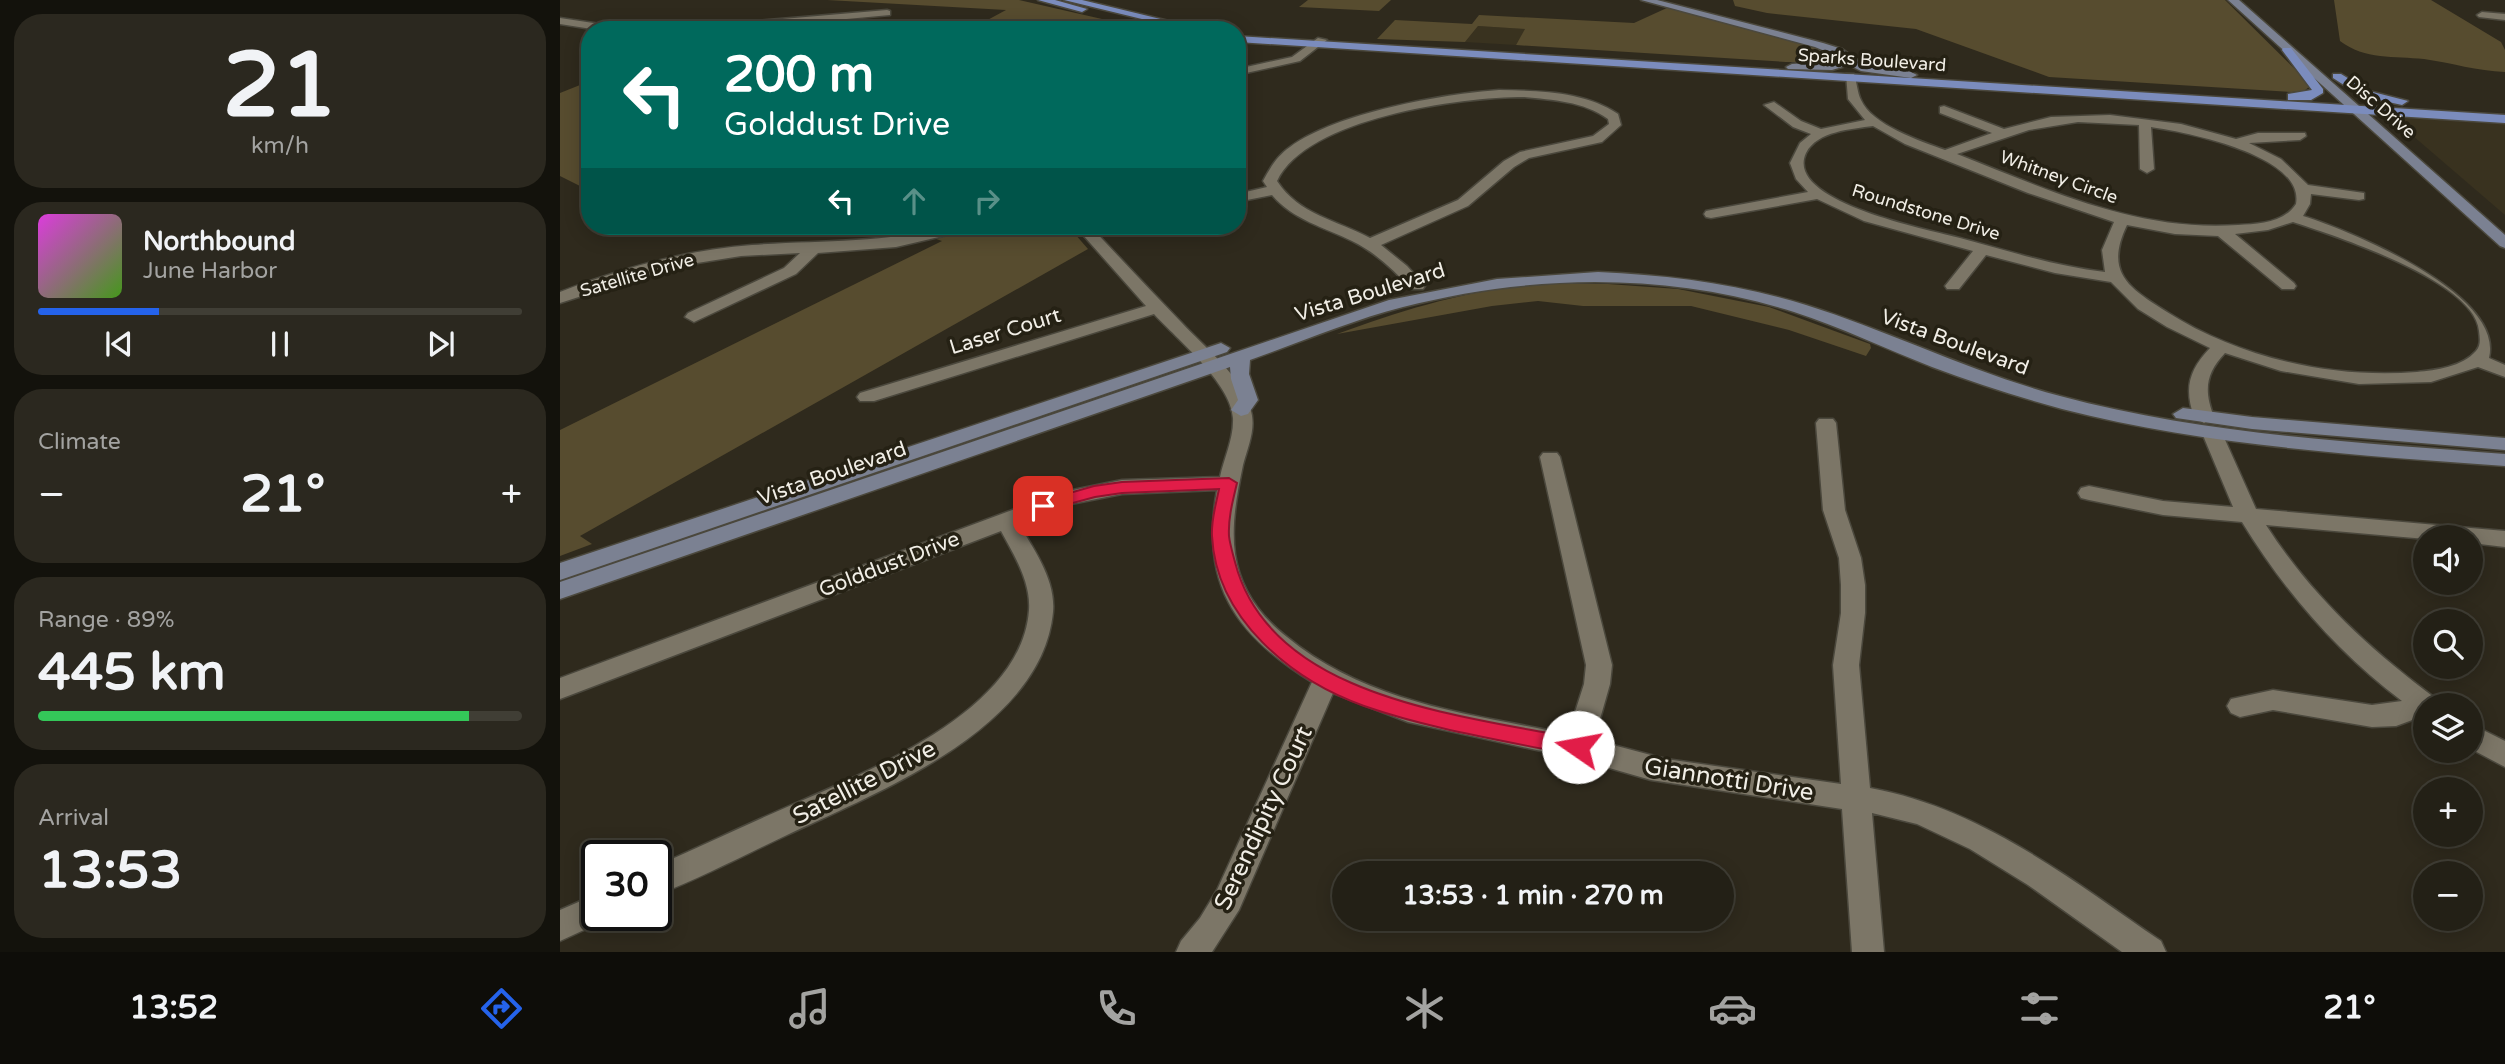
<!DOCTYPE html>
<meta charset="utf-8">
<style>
body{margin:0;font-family:"Varela Round",sans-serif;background:#2b281f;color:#f1f3f6;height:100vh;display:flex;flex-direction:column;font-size:26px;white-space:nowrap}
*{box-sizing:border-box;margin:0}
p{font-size:23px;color:#a3a3a1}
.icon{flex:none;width:38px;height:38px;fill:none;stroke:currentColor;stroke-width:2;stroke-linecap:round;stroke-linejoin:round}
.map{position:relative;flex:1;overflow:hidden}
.drawer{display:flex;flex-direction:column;gap:14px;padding:14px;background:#13120c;width:560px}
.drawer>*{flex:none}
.top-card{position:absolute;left:21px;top:21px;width:665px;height:214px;border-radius:28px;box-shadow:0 4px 18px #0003,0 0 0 2px #403e35;background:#00695c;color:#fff;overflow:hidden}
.controls{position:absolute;left:1853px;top:525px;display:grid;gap:14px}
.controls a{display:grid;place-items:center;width:70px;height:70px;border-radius:50%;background:#232016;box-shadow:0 4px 18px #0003,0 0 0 2px #403e35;font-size:35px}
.speed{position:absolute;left:21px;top:840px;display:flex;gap:14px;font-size:35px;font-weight:700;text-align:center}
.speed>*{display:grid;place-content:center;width:91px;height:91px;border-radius:50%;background:#232016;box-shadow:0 4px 18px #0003,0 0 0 2px #403e35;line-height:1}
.speed .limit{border:4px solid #111;border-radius:10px;background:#fff;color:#111}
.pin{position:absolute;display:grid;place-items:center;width:60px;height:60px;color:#fff;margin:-30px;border-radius:14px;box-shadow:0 4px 10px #0006}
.me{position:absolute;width:77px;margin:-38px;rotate:282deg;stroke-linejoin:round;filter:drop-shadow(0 0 5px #0008)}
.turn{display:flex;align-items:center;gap:24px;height:147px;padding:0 28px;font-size:32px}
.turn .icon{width:91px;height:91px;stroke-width:2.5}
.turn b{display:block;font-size:49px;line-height:60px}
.lanes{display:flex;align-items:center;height:66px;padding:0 28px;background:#0003;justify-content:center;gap:35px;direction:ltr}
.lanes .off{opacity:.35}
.big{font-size:52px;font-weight:700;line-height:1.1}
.drawer .tile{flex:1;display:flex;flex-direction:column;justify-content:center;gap:10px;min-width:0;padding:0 24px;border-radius:28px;background:#2b281f}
.drawer .dial{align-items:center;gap:0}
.dial b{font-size:91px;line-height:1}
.song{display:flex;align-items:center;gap:21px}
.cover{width:84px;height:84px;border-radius:10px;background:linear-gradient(135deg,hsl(300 70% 55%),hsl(100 70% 35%))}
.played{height:7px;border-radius:4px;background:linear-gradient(90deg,#2563eb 25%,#403e35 25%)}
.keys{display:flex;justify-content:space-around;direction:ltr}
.heat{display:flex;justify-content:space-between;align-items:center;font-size:38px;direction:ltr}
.charge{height:10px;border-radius:5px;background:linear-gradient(90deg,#34c759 89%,#403e35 0)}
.trip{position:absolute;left:772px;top:861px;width:402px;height:70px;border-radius:35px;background:#232016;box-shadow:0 4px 18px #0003,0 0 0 2px #403e35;font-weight:700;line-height:70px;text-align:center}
.tabs{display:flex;height:112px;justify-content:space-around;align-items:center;background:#0e0d09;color:#a3a3a1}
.tabs .icon{width:49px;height:49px}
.tabs .current{color:#2563eb}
.tabs b{font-size:32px;color:#f1f3f6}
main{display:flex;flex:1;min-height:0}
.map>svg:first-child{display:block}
</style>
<main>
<section class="drawer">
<div class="tile dial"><b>21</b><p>km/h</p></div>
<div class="tile">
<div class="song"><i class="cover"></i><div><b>Northbound</b><p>June Harbor</p></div></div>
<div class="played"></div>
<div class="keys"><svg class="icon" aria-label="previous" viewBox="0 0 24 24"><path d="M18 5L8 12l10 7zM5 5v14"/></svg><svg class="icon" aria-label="pause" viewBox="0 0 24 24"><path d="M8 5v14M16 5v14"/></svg><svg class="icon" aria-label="next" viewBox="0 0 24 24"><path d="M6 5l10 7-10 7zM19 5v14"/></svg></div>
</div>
<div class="tile"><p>Climate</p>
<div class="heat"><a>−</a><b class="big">21°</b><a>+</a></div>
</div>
<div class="tile"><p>Range · 89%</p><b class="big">445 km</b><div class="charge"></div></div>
<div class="tile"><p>Arrival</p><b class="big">13:53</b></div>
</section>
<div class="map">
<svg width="1945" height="952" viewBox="0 0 1945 952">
<rect width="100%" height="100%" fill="#2f2a1d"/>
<g fill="#39321f">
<path d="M 918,26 L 966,29 L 956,45 L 905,42 Z"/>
<path d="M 1849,118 L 1945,124 L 1945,215 L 1838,123 L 1837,120 L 1840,119 Z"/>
</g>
<g fill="#574c2f">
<path d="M 267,0 L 459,0 L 590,30 L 409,30 L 446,10 Z"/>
<path d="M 748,0 L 831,0 L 819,11 L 739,7 Z"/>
<path d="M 1173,0 L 1665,0 L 1746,80 L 1749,87 L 1744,91 L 1732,92 L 1489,77 L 1356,29 L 1207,13 L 1175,6 Z"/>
<path d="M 1774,0 L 1871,0 L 1941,42 L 1945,50 L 1945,72 C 1917,71 1892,63 1864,59 C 1834,56 1805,60 1780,41 Z"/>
<path d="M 1109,7 L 1247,43 L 1274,54 L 1275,61 L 1267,63 L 1226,62 L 956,45 L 965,29 L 918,26 L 905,42 L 817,39 L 835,20 L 912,24 L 919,15 L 1074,23 Z"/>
<path d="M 325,19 L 347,28 L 359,30 L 248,30 Z"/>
<path d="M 30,81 L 30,191 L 0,176 L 0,93 Z"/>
<path d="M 422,226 L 508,226 L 528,249 L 20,536 L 32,544 L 0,556 L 0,430 L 382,241 L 376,239 Z"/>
<path d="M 1048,284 L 1118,289 L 1209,307 L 1299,340 L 1310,344 L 1311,348 L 1306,356 L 1229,330 L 1131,306 L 1023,306 L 978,301 L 932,306 L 777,334 C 837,312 897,293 961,286 C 989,283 1019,284 1048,284 Z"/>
</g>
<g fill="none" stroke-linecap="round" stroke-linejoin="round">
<defs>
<g id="street">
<path d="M 327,10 L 330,11 L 330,15 L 166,30 L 122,30 L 127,27 Z"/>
<path d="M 1922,12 L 1945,14 L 1945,20 L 1919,17 L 1917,15 Z"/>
<path d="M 0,18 L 60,27 L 65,30 L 38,30 L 0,24 Z"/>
<path d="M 758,38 L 767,40 L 740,61 L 677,75 L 677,69 L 732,57 Z"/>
<path d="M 1286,74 L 1294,74 C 1297,82 1297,92 1301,100 C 1312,125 1360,141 1385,150 L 1432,133 L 1380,113 L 1380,107 L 1384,106 L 1444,129 L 1491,117 L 1550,115 L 1621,124 L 1676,139 L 1698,133 L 1745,133 L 1746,136 L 1740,140 L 1689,143 L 1721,159 L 1748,185 L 1804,193 L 1804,199 L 1799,200 L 1751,194 L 1750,204 L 1743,216 C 1782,228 1945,292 1929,358 L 1945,365 L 1945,377 L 1918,367 L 1871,382 L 1799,384 L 1721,371 L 1665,353 C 1645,374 1644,391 1654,417 L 1644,423 L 1634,417 C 1624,388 1629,370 1650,348 L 1607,327 L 1578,309 L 1551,282 L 1495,273 L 1426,255 L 1399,289 L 1387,289 L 1385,286 L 1413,251 L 1304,221 L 1257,199 L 1151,218 L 1146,217 L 1144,214 L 1146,211 L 1151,210 L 1248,192 L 1236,179 L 1230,163 L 1240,143 L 1251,134 L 1233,127 L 1204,105 L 1214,102 L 1241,121 L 1261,129 L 1305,120 L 1288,99 ZM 1518,122 L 1579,125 L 1580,169 L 1587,173 L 1594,169 L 1591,127 C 1625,132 1745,155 1736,204 C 1724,223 1698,224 1678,225 C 1577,232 1489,190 1397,154 L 1469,130 ZM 1313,126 L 1345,144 L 1468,193 L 1554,222 L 1542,250 L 1545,272 C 1495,266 1448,251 1400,238 C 1371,230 1223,202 1246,153 C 1257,131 1292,129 1313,126 ZM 1733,222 C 1776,236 1915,281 1919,331 C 1920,339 1921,345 1916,351 C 1902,367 1876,370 1857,372 C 1773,379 1679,358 1607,312 C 1569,288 1544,273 1567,225 L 1615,234 L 1658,236 L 1722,289 L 1734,289 L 1736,286 L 1734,283 L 1675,234 L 1708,230 Z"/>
<path d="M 939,90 C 979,91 1024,91 1058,114 L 1061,125 L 1042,142 L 969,158 L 954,167 L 908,206 L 821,245 L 847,266 L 865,286 L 863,289 L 851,289 C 834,270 815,252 792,241 C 764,227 733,220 712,195 L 677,202 L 677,194 L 707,187 L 703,181 C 710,168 717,156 730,147 C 776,113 882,94 939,90 ZM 964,97 C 993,100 1023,101 1048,119 L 1049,124 L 1033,136 L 960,152 L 944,161 L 898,200 L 810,238 C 777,220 739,215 717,181 C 747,118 900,97 964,97 Z"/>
<path d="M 389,226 L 411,226 L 396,233 L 336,247 L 258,253 L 236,274 L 134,322 L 125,317 L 128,313 L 224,268 L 240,253 L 181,256 L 112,267 L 0,303 L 0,292 C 62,268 126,250 192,245 C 259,240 323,244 389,226 Z"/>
<path d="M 515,226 L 530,226 C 560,258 590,290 621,322 C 644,347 680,374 690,408 C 697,427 688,446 683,465 C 677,494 671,524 675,554 C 680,589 700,616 727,637 C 807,703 909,714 1008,734 L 1024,684 L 1026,665 L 980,457 L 983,453 L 997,453 L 1000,457 L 1052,665 L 1050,684 L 1034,740 L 1106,759 L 1281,784 L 1273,665 L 1281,613 L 1281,585 L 1279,558 L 1263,510 L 1256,423 L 1259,419 L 1273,419 L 1276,423 L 1285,510 L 1301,558 L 1305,585 L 1305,613 L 1299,665 L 1310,788 C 1421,808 1510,879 1601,941 L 1606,952 L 1562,952 L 1468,885 L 1410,849 L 1357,824 L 1312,813 L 1324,952 L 1292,952 L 1282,809 L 1091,780 L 1018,759 L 848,722 L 773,693 L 679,910 L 652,952 L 616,952 L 621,941 L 640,918 L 657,890 L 752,682 C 674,634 640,583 657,490 L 562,494 L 511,504 L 459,524 C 474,550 496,580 493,612 C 482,729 318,792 227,835 C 184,855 141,878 96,895 L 96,866 C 137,848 177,829 218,811 C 299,775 462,714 469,610 C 471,582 454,555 441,531 L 0,699 L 0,678 L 498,493 L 562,480 L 660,477 C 664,458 674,438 673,418 C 671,383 617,339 594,314 L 314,401 L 300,401 L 297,397 L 300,393 L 586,306 Z"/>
<path d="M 1652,427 L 1659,429 L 1662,433 L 1696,509 L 1945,531 L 1945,547 L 1911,543 L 1911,537 L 1866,539 L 1706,525 C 1750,594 1809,649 1875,698 L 1879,705 L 1866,705 L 1866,715 L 1836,726 L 1812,727 L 1713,710 L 1680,717 L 1671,713 L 1667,706 L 1671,699 L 1713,690 L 1812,705 L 1842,701 C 1777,652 1725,592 1682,522 L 1603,515 L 1529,500 L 1521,498 L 1518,493 L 1521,488 L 1529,486 L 1603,501 L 1673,507 L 1642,433 L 1645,429 Z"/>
<path d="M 1911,724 L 1945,741 L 1945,767 L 1911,749 Z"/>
<path d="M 37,894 L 37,915 L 50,915 L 48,919 L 0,941 L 0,910 Z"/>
</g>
<g id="secondary">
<path d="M 1081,0 L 1097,0 L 1263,43 L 1282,49 L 1304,65 L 1351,72 L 1357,75 L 1351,78 L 1301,71 L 1289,65 L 1272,70 L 1228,69 L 1226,67 L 1232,64 L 1279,61 L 1279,57 L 1255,47 Z"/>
<path d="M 1668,0 L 1679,0 L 1945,235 L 1945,248 L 1940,246 Z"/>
<path d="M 1038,272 C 1109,275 1178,284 1246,305 C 1332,332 1413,373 1500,396 C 1645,435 1796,442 1945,454 L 1945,466 C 1797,455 1647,446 1502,409 C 1458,397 1415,383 1372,367 C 1326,349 1281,327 1234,312 C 1107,272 972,274 843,307 C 792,320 741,342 690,360 L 689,374 L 698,400 L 688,414 L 681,416 L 671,410 L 678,400 L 671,379 L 670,367 L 0,599 L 0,582 L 829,300 L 937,279 Z"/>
<path d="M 661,343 L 670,348 L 667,352 L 0,580 L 0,563 Z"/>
<path d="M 1623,408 L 1692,417 L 1945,438 L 1945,450 L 1692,429 L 1616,418 L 1613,414 Z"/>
</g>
<g id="primary">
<path d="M 478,0 L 495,0 L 527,9 L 522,12 Z"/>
<path d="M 504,0 L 522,0 L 646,30 L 627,30 Z"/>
<path d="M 677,36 L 1945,115 L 1945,123 L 677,42 Z"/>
<path d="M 1723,48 L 1731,48 L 1763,89 L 1763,93 L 1751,100 L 1728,100 L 1728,94 L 1752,90 L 1722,50 Z"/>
<path d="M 1773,74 L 1781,74 L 1809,91 L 1848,101 L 1842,105 L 1801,96 L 1773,78 Z"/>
</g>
</defs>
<use href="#street" stroke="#4b483d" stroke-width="3"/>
<use href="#secondary" stroke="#4b483d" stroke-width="3"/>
<use href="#primary" stroke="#4b483d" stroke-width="3"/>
<use href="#street" fill="#7c7667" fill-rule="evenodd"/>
<use href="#secondary" fill="#7b8192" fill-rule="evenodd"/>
<use href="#primary" fill="#7b8cbd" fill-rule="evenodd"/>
</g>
<path fill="#e11d48" stroke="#92132f" stroke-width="2" d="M 669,478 L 677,483 C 673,500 668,518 669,536 C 670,545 673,554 675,562 C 710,699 903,715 1018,739 L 1025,741 L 1028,747 L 1025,753 L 1018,756 C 947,741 873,730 804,706 C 732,680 656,619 652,536 C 651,520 656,504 659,489 L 562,493 L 535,497 L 483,511 L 475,506 L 478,502 L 534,486 L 562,482 Z"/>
<g text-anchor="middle" stroke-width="7" stroke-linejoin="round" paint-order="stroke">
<g font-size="18" fill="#f1eee6" stroke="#252114">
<text transform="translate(1312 60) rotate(4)" y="6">Sparks Boulevard</text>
<text transform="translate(1821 107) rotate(41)" y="6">Disc Drive</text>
<text transform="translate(1499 177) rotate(20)" y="6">Whitney Circle</text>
<text transform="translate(1366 212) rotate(17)" y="6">Roundstone Drive</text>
<text transform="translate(77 275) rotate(-16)" y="6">Satellite Drive</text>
</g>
<g font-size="21" fill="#f1eee6" stroke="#252114">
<text transform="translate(810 292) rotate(-17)" y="7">Vista Boulevard</text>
<text transform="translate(445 331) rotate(-17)" y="7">Laser Court</text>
<text transform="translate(1395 342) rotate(20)" y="7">Vista Boulevard</text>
<text transform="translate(272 473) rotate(-19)" y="7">Vista Boulevard</text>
<text transform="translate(329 564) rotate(-21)" y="7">Golddust Drive</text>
</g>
<g font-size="24" fill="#f1eee6" stroke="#252114">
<text transform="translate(1169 779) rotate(9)" y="8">Giannotti Drive</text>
<text transform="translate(304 782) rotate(-27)" y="8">Satellite Drive</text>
<text transform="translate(703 818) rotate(-65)" y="8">Serendipity Court</text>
</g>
</g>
</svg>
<div class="controls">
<a><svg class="icon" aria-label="sound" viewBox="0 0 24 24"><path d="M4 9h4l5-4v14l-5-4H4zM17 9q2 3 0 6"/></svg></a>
<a><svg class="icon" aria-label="search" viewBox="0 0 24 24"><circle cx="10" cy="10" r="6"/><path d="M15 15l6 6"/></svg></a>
<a><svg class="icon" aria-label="layers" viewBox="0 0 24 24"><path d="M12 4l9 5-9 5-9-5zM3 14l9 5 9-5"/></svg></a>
<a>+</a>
<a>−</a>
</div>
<div class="speed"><div class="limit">30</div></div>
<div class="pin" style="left:483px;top:506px;background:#d93025"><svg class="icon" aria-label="arrive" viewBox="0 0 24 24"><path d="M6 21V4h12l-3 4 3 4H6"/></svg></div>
<svg class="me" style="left:1018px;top:747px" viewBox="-20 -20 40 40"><circle r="19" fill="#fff"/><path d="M0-13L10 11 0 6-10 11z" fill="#e11d48"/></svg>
<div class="trip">13:53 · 1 min · 270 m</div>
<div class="top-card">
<div class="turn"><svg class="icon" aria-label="left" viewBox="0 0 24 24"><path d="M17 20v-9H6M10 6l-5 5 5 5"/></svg><div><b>200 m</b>Golddust Drive</div></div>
<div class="lanes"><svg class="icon" aria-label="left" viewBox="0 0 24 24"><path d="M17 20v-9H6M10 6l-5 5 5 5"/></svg><svg class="icon off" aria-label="ahead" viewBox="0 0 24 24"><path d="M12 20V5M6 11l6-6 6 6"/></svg><svg class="icon off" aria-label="right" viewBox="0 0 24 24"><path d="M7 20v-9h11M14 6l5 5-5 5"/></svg></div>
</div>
</div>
</main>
<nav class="tabs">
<b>13:52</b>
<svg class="icon current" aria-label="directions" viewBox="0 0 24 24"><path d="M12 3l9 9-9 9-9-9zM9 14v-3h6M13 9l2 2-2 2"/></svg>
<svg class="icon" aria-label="music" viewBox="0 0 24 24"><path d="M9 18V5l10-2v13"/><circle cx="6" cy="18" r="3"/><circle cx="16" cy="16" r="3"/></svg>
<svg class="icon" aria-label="phone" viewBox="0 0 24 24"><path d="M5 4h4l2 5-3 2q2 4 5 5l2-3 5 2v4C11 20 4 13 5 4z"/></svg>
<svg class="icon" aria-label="climate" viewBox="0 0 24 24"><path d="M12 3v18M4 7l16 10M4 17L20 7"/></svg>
<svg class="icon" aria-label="car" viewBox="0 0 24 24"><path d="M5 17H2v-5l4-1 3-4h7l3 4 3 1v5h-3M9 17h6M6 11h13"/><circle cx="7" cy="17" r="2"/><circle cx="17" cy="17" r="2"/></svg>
<svg class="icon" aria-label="filters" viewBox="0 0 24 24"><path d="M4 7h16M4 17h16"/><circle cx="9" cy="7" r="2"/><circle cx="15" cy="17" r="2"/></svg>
<b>21°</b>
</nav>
